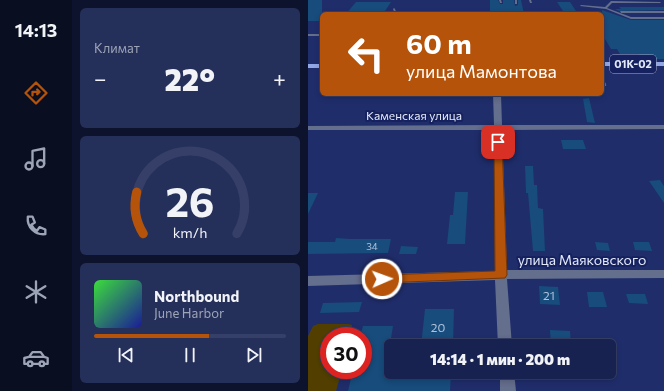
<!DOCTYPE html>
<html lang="ru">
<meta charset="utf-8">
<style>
body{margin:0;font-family:Commissioner,sans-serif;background:#242f5a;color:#f1f3f6;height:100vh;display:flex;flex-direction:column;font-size:15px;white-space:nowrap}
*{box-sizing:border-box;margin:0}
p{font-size:13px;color:#9ea4b7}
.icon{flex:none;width:22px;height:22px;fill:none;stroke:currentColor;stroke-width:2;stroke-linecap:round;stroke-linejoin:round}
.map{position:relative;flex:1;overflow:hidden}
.side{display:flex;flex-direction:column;gap:8px;padding:8px;background:#0d132c;width:236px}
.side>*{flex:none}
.top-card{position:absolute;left:12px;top:12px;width:284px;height:84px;border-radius:6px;box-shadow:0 2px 6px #0003,0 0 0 1px #363f67;background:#b45309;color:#fff;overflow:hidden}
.speed{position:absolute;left:12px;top:327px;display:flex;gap:8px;font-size:20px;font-weight:700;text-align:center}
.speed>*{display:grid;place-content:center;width:52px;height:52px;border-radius:50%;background:#172250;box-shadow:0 2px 6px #0003,0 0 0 1px #363f67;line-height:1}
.speed .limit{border:6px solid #d22;background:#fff;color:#111}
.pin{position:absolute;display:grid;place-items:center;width:34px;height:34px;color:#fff;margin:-17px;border-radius:8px;box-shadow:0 2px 6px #0006}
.me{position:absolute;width:44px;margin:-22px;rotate:88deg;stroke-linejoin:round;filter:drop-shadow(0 0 3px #0008)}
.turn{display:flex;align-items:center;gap:14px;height:84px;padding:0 20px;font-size:18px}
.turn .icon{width:52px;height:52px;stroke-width:2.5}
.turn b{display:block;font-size:28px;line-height:34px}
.big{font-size:30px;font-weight:800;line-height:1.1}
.side .tile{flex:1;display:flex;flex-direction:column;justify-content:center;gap:6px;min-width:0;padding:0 14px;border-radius:6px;background:#242f5a}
.side .dial{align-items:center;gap:0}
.dial svg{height:104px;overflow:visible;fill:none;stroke:#363f67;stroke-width:7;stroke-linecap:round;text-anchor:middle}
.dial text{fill:#f1f3f6;stroke:none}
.song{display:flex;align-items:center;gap:12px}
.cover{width:48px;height:48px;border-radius:6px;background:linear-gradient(135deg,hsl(120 70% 55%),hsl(240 70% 35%))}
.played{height:4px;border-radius:2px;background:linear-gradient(90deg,#b45309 60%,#363f67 60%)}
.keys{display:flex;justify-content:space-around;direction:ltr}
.heat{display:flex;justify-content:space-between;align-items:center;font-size:22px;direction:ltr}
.trip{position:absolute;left:76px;top:339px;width:232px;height:40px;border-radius:6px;background:#172250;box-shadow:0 2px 6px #0003,0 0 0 1px #363f67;font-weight:800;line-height:40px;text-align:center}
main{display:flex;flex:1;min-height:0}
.dock{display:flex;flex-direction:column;width:72px;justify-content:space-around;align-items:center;background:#090e20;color:#9ea4b7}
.dock .icon{width:28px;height:28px}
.dock .on{color:#b45309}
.dock b{font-size:18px;color:#f1f3f6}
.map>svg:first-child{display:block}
</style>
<main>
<nav class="dock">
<b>14:13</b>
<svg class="icon on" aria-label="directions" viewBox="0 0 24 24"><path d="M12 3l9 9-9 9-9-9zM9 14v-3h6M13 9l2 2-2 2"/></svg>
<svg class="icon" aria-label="music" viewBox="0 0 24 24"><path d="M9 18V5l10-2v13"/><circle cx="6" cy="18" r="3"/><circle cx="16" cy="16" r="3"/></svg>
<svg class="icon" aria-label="phone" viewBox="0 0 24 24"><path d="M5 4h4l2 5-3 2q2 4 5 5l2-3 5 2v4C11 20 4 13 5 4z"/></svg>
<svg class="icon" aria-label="climate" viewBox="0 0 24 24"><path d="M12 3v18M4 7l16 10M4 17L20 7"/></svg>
<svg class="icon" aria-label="car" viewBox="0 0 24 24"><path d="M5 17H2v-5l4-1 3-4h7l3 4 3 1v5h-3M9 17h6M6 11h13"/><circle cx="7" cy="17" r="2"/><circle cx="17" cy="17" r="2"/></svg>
</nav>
<section class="side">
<div class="tile"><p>Климат</p>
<div class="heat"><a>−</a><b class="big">22°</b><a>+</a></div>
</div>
<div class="tile dial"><svg viewBox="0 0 100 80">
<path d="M14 69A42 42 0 1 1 86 69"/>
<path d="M14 69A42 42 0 0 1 9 37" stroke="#b45309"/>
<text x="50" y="56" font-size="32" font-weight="700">26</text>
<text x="50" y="72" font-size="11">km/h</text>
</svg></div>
<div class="tile">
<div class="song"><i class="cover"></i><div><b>Northbound</b><p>June Harbor</p></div></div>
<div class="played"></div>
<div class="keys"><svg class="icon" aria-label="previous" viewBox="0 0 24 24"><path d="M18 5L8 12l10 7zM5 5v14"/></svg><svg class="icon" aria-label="pause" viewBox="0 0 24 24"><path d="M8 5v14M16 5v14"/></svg><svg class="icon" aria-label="next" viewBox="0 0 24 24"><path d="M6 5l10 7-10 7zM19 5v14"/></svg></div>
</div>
</section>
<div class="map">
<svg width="356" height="391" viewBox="0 0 356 391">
<rect width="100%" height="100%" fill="#1f2d6b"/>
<path fill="#523f00" d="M 10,324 L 41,324 L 44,325 L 43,336 L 21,336 L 21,370 L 34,370 L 28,391 L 0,391 L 0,336 L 5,326 Z"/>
<g fill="#174c7c">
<rect x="0" y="0" width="14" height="21"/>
<path d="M 182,0 L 190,0 L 192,4 L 195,4 L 195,0 L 206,0 L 207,6 L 210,5 L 210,0 L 213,0 L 216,14 L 182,14 Z"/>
<path d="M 48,2 L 83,2 L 75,14 L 38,14 Z"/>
<path d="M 249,2 L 262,2 L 270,14 L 257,14 Z"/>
<path d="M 311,7 L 356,7 L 356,10 L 311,11 L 307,9 L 313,9 Z"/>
<path d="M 294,10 L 323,20 L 356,20 L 356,59 L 334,59 L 331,54 L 312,54 L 309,49 L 303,49 L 294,34 Z"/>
<path d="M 281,98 L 287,123 L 279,122 L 275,99 Z"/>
<path d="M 253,140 L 275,140 L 278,149 L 255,149 Z"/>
<path d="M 217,166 L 225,166 L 226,185 L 229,185 L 230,208 L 235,209 L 237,251 L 225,251 L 220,193 L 218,193 Z"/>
<path d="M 352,180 L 356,186 L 356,203 L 341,181 Z"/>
<path d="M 147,192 L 160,192 L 157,244 L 139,244 L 142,215 L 145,215 Z"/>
<path d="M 0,193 L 10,193 L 0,214 Z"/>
<path d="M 28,238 L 42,239 L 83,239 L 80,253 L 0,254 L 0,242 L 27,242 Z"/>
<path d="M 287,242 L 300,243 L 302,251 L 289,250 Z"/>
<path d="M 325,242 L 341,242 L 344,251 L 327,250 Z"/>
<path d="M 93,246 L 110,247 L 108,254 L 91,254 Z"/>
<path d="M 231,286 L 250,287 L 252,305 L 232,304 Z"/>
<path d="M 279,292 L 295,292 L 299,307 L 281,307 Z"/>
<path d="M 318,294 L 337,294 L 340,304 L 321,303 Z"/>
<path d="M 54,302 L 51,312 L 12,313 L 15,303 Z"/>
<path d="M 117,309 L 146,309 L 145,346 L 113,346 Z"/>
<path d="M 55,326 L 85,326 L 77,376 L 110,375 L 110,372 L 143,372 L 142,391 L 40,391 L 45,370 L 55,370 L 55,336 L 52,336 Z"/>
<path d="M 242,330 L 262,331 L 263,345 L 243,344 Z"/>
</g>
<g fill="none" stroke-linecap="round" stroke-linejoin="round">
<g fill="#646e8d" fill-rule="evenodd">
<path d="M 191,0 L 193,0 L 194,3 L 192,3 Z"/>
<rect x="207" y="0" width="2" height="4"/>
<path d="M 221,0 L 223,0 L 224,3 L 222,3 Z"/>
<path d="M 303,1 L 353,2 L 352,3 L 304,3 L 299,8 L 323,17 L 356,17 L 356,19 L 323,19 L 298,9 L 272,6 L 273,5 L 297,7 Z"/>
<path d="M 86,8 L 87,9 L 89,14 L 87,14 L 85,9 Z"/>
<path d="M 312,11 L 356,11 L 356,13 L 313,13 Z"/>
<rect x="0" y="34" width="14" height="2"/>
<path d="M 294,80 C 296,80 299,84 298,86 L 294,86 Z"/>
</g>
<g fill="#646e8d" fill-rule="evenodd">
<path d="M 185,94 L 193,94 L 194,125 L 356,125 L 356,129 L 194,130 L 199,270 L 356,270 L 356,278 L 199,279 L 204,346 L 190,346 L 187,280 L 0,286 L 0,276 L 187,271 L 186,130 L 0,130 L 0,126 L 186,125 Z"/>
<path d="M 192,372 L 206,372 L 208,391 L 192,391 Z"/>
</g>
<g fill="#92a7e6" fill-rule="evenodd">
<rect x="294" y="62" width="62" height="4"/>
<rect x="0" y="64" width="14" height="4"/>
</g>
</g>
<path fill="#b45309" stroke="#753606" d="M 190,140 L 194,142 L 199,275 L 197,278 L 74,283 L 70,282 L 69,279 L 70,276 L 74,275 L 187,271 L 186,142 Z"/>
<g text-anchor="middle" stroke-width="4" stroke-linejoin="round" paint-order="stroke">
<g font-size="10" fill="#b0c2da">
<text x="64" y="250">34</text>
</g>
<rect fill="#16225f" stroke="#a6adcb" stroke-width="1" x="302" y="55" width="46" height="18" rx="3"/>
<g font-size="11" font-weight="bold" fill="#e3e9f9">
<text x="325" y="68">01К-02</text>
</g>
<g font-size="12" fill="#e3e9f9" stroke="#16225f">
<text x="106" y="120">Каменская улица</text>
</g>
<g font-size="12" fill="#b0c2da">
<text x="241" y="300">21</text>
<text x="130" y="332">20</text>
</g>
<g font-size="14" fill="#e3e9f9" stroke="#16225f">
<text x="274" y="265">улица Маяковского</text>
</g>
</g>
</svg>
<div class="speed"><div class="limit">30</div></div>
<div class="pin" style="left:190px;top:142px;background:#d93025"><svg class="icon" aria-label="arrive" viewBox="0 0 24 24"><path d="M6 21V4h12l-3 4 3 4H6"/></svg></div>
<svg class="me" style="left:74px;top:279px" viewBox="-20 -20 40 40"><circle r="17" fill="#b45309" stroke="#fff" stroke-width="3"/><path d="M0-11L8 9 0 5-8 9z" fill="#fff"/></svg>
<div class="trip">14:14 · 1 мин · 200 m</div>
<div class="top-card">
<div class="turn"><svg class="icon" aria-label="left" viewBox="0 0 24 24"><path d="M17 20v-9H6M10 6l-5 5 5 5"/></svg><div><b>60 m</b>улица Мамонтова</div></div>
</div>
</div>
</main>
